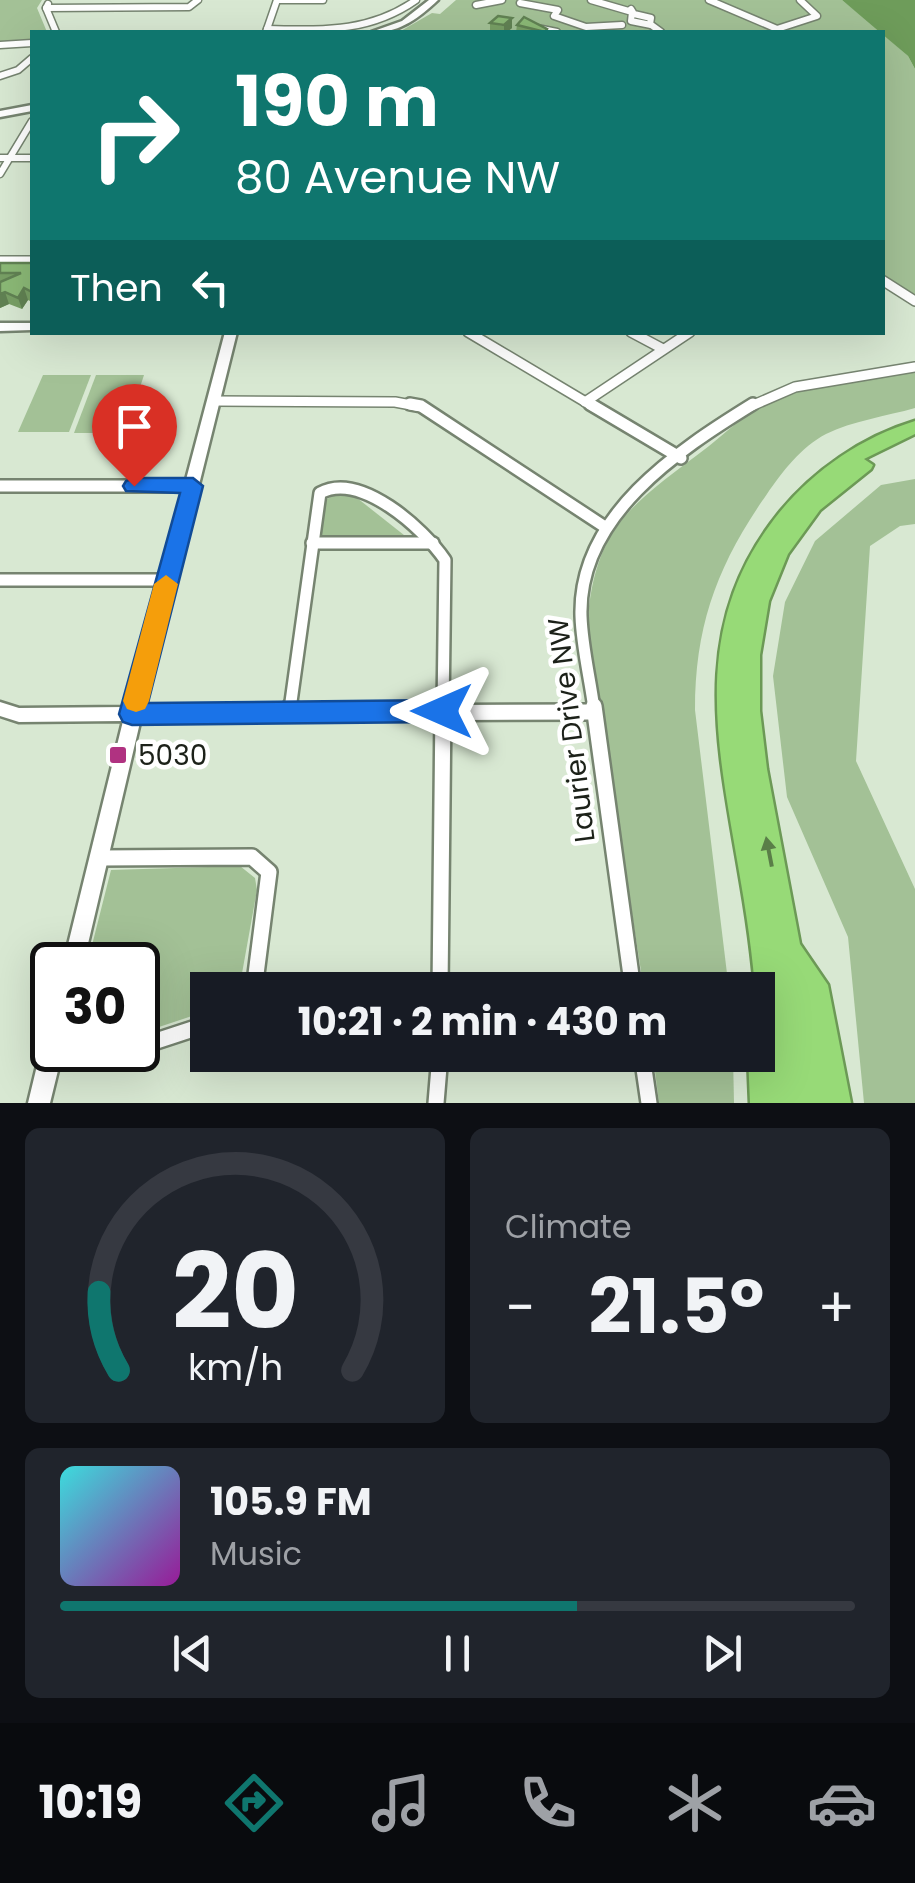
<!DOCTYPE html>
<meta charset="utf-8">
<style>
body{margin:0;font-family:Poppins,sans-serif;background:#20242c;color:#f1f3f6;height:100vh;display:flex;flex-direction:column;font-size:38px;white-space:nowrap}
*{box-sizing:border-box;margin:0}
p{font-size:32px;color:#9ea1a6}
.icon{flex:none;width:55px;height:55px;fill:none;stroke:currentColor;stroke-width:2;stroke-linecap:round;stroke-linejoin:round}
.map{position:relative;height:1103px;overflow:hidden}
.panel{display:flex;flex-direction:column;gap:25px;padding:25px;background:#0d0f14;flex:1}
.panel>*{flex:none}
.banner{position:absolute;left:30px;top:30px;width:855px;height:305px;border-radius:0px;box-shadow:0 10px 40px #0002;background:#0f766e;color:#fff;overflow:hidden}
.speed{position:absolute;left:30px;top:942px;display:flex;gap:20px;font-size:50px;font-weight:700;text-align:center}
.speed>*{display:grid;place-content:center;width:130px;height:130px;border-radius:50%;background:#171b24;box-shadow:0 10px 40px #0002;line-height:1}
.speed .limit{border:5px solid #111;border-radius:15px;background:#fff;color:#111}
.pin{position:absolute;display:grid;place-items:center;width:85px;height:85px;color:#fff;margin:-102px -42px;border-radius:50% 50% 50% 0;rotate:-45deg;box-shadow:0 0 10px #0007}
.pin .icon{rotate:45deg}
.me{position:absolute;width:110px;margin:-55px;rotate:270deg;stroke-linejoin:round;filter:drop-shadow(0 0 8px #0008)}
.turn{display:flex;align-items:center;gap:35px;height:210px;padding:0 40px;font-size:45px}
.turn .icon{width:130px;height:130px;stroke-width:2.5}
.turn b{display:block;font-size:70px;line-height:85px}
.then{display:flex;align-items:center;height:95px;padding:0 40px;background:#0003;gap:20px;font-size:38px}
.big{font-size:75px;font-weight:700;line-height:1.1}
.panel .card{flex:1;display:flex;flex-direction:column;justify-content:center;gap:15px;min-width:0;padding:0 35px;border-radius:15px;background:#20242c}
.panel .dial{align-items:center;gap:0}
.dial svg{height:260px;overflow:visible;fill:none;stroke:#363941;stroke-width:7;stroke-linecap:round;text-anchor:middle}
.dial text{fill:#f1f3f6;stroke:none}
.song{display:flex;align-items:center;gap:30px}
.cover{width:120px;height:120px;border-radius:15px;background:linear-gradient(135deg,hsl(180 70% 55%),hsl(300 70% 35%))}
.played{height:10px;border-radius:5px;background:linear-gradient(90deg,#0f766e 65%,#363941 65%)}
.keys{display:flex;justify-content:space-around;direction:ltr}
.heat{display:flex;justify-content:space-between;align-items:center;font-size:55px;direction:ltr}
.panel .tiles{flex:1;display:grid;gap:25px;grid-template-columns:1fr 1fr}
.card:last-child{grid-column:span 2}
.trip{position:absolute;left:190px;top:972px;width:585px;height:100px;border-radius:0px;background:#171b24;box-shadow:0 10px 40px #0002;font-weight:700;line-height:100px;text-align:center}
.dock{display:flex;height:160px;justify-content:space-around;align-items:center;background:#090b0e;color:#9ea1a6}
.dock .icon{width:70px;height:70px}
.dock .selected{color:#0f766e}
.dock b{font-size:45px;color:#f1f3f6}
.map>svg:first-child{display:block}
</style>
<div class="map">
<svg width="915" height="1103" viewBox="0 0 915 1103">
<rect width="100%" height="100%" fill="#d8e8d2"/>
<g fill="#a3c196">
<path d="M 0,0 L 42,0 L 37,8 L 47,32 L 32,32 L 32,40 L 0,42 Z"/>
<path d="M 456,0 L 842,0 L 882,32 L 399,32 L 432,13 L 440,14 Z"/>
<path d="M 882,33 L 908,56 L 915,69 L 915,297 L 882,276 Z"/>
<path d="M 915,372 L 915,408 C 887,416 852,421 826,434 C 801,447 782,472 767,494 C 718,564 695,624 695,710 L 729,990 L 644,990 L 587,628 C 594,524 632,505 709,446 C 728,431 749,410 771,401 C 816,383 868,380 915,372 Z"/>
<path d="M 43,375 L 91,375 L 69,432 L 18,432 Z"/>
<path d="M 96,375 L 144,375 L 125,433 L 74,433 Z"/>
<path d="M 915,479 L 915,524 L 900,526 L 870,546 L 856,761 L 915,889 L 915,1103 L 864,1103 L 848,937 L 787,797 L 773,676 L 785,602 L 815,541 L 881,485 Z"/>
<path d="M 340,492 L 352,494 L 409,539 L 319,539 L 325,500 Z"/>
<path d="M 240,866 L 255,878 L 257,890 L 239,990 L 208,990 L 207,1011 L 138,1034 L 138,965 L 87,965 L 111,870 Z"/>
<path d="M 653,1055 L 733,1055 L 734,1103 L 659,1103 Z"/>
</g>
<path fill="#6e9c5a" d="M 842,0 L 915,0 L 915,69 L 908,56 Z"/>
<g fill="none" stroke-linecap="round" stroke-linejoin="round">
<defs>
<g id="street-far3">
<path d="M 277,0 L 323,0"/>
<path d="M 591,0 L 632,12 L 631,21 L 651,25"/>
<path d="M 709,0 L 777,29 L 817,16 L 800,0"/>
<path d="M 520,3 L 558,10 L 554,16 L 586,27 L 622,25"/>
<path d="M 48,4 L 46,8 L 56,32"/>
<path d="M 476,5 L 502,0"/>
<path d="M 46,8 L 189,7 L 198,0"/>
<path d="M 631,9 L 634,14 L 651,18 L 650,24 L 661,32"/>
<path d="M 532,27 L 557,32"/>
<path d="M 267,29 C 322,30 369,33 416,0"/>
<path d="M 266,32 L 277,0"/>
<path d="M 0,45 L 32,43"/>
<path d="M 0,76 L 18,70 L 32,58"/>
<path d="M 0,158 L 32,158"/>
<path d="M 0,174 L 32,121"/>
</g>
<g id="street-far2">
<path d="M 0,261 L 32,261"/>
<path d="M 882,280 L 915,301"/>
<path d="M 468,332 L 594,407"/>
<path d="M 631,332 L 663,349"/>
<path d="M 216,401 L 395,402 L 422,407"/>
<path d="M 585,402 L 690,332"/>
<path d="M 749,407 L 795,387 L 915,367"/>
</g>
<g id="street-far1">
<path d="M 410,404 L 421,406 L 605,527"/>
<path d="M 590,404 L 681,458"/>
<path d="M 0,486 L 193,486"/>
<path d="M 312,543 L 433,543"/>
<path d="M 0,580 L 167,580"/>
<path d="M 290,709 L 320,493 C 360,471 423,528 445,560 L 443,709"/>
<path d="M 594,709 C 590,678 582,647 581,616 C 578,516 677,451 753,404"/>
</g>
<g id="street">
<path d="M 594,706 L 633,990"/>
<path d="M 290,712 L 291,706"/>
<path d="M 133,714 L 593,712"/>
<path d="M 100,858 L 252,857 L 269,872 L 254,990"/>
<path d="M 440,990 L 443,706"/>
<path d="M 138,1047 L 208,1024"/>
<path d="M 52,1052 L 91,1050"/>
<path d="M 642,1055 L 649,1103"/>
<path d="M 436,1103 L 440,1055"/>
</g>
<g id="secondary">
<path d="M 429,0 L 438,0 C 419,18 398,34 371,32 L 402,21 Z"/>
<path d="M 32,105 L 32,111 L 0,117 L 0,111 Z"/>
<path d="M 0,323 L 32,323 L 32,330 L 0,331 Z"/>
<path d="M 225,332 L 237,332 L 142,714 L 83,965 L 63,965 L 123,721 L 19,722 L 0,716 L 0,702 L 19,708 L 126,707 Z"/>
<path d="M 52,1038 L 52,1050 L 63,1050 L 50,1103 L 28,1103 L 41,1049 L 44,1041 Z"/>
</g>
<path id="highway" d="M 915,421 L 915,434 L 864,459 L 873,465 L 871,469 L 820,510 L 788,554 L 769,601 L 760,655 L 760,711 L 767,769 L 800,944 L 828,985 L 851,1103 L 750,1103 L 748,1055 L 758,1055 C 758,996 751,941 741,883 C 719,750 686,629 779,513 C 813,471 862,437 915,421 Z"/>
</defs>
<use href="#street-far3" stroke="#768470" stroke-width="9"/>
<use href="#street-far2" stroke="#768470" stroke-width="12"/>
<use href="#street-far1" stroke="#768470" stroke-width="16"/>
<use href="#street" stroke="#768470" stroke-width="20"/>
<use href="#secondary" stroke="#768470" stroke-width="5"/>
<use href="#highway" stroke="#6c9956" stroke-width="5"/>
<use href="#street-far3" stroke="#fff" stroke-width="6"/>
<use href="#street-far2" stroke="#fff" stroke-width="9"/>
<use href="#street-far1" stroke="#fff" stroke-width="11"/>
<use href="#street" stroke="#fff" stroke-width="15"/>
<use href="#secondary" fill="#fff" fill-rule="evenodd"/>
<use href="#highway" fill="#97da77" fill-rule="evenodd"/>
</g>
<g fill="#789f65">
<path d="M 490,23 L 512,28 L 507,32 L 490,32 Z"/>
<path d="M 517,25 L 547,29 L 547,32 L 516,32 Z"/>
<path d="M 0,263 L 32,263 L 32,302 L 28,300 L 22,309 L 9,304 L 0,308 Z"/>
</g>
<g fill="#618253">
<path d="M 512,18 L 512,28 L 507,32 L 504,32 L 504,25 Z"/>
<path d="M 24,288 L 28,300 L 22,309 L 18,298 Z"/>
<path d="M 5,292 L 9,304 L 0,308 L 0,294 Z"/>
</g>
<g fill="#8bb976" stroke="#618253" stroke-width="2.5">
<path d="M 498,16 L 512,18 L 504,25 L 490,23 Z"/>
<path d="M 524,17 L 547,29 L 545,32 L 517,25 Z"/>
<path d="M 0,263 L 32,263 L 32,292 L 24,288 L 18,298 L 5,292 L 0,294 L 0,282 L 21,273 L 0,273 Z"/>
</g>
<defs><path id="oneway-solid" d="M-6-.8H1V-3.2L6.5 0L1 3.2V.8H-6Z" transform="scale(2.5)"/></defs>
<use fill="#5a7e48" href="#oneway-solid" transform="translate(769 852) rotate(-101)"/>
<path fill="#1a73e8" stroke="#114b97" stroke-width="2.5" d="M 134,478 L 193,478 L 203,486 L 148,703 L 442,700 L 451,704 L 455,711 L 451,719 L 442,722 L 132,725 L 123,722 L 119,714 L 180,493 L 126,491 L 123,486 L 126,481 Z"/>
<path fill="#f59e0b" d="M 166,575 L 178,584 L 149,701 L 145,709 L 136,712 L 127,709 L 123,701 L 154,584 Z"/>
<rect fill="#b03281" stroke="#fff" stroke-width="4" x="108" y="745" width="20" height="20" rx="5"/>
<g text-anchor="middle" stroke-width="9" stroke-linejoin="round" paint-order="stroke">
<g font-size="28" fill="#1c2119" stroke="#fff">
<text transform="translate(571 730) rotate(-97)" y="10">Laurier Drive NW</text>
</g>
<g font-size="28" fill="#1c2119" stroke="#fff" text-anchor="start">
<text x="138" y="765">5030</text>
</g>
</g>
</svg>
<div class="speed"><div class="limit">30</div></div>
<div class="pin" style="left:134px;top:486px;background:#d93025"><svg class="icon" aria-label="arrive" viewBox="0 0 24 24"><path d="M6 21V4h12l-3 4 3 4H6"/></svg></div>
<svg class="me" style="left:442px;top:711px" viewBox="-20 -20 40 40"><path d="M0-17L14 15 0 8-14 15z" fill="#1a73e8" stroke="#fff" stroke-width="4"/></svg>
<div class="trip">10:21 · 2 min · 430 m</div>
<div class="banner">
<div class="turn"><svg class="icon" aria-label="right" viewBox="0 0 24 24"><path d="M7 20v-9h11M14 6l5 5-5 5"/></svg><div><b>190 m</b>80 Avenue NW</div></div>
<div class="then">Then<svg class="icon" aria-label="left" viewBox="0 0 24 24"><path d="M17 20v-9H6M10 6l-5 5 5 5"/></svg></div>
</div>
</div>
<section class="panel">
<div class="tiles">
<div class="card dial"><svg viewBox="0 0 100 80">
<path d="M14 69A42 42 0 1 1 86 69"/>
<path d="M14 69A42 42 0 0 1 8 45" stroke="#0f766e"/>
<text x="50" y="56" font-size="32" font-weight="700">20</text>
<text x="50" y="72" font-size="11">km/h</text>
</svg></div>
<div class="card"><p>Climate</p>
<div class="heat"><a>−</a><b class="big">21.5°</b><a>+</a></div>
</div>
<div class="card">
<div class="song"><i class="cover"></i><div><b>105.9 FM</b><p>Music</p></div></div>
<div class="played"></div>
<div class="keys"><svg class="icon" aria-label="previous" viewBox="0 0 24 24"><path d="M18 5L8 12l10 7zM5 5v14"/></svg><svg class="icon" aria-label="pause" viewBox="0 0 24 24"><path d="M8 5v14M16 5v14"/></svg><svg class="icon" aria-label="next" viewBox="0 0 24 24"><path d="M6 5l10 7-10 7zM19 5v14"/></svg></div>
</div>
</div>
</section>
<nav class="dock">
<b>10:19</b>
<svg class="icon selected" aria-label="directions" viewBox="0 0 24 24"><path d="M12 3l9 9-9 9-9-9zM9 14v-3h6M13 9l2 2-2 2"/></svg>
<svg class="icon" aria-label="music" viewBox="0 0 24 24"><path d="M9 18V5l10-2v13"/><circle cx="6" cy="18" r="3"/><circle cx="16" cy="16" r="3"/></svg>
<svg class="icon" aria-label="phone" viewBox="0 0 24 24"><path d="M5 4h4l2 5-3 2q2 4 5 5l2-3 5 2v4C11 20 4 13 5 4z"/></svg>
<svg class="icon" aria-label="climate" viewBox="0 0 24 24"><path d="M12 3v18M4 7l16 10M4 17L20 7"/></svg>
<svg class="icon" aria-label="car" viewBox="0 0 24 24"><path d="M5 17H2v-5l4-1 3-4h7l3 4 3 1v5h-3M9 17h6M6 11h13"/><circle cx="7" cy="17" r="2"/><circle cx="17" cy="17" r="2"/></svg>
</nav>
